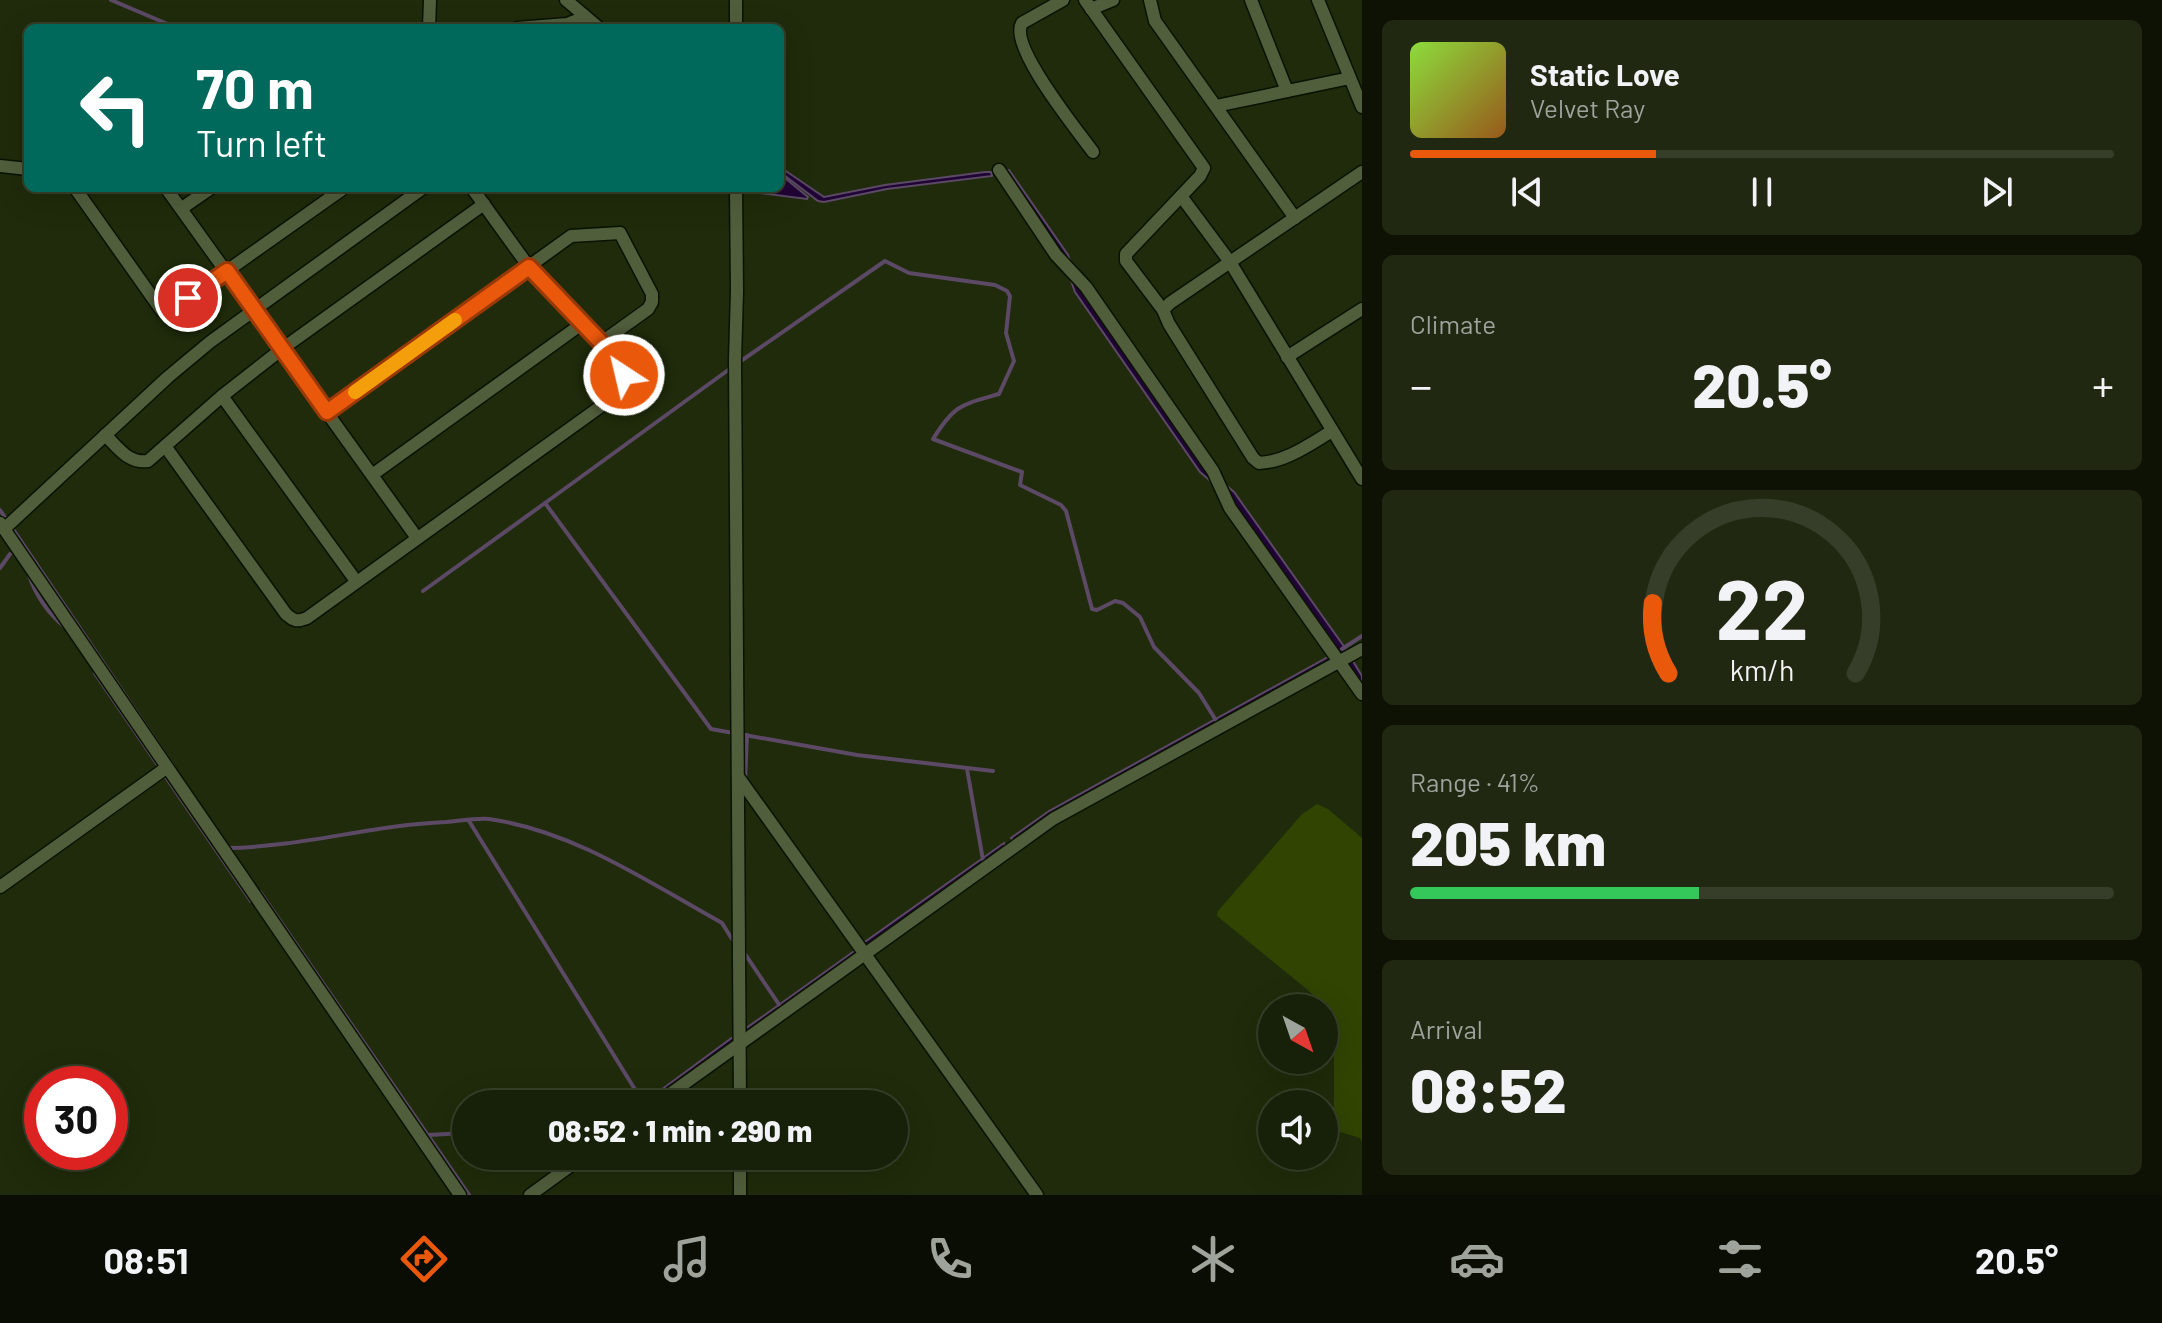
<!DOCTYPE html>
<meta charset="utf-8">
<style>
body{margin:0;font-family:Barlow,sans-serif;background:#202812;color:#f1f3f6;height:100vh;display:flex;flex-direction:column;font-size:30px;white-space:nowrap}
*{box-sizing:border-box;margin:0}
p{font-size:26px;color:#9ea39c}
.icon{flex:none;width:44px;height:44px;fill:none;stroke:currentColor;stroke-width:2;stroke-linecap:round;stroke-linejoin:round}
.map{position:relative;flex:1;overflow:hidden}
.side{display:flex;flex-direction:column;gap:20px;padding:20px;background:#0d1204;width:800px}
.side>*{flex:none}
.guide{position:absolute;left:24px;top:24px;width:760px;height:168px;border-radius:12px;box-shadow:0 8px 32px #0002,0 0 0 2px #363e29;background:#00695c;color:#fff;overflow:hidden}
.needle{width:52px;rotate:140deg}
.tools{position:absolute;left:1258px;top:994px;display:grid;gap:16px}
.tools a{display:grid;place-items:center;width:80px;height:80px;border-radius:50%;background:#172008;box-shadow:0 8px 32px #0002,0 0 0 2px #363e29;font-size:40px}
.speed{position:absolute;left:24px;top:1066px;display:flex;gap:16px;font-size:40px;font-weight:700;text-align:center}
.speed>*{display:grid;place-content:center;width:104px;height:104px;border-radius:50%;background:#172008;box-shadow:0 8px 32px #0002,0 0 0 2px #363e29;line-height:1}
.speed .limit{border:12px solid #d22;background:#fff;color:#111}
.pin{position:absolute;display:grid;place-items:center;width:68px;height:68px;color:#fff;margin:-34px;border:4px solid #fff;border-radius:50%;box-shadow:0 2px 8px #0007}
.me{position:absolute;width:88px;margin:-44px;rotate:325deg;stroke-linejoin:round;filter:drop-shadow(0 0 6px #0008)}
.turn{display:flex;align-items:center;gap:28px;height:168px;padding:0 40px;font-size:36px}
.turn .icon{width:104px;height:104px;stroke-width:2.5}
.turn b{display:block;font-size:56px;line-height:68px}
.big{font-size:60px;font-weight:800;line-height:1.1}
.side .card{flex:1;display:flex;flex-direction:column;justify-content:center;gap:12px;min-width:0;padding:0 28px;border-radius:12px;background:#202812}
.side .dial{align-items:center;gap:0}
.dial svg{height:208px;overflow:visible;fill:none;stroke:#363e29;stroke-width:7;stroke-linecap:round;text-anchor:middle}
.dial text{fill:#f1f3f6;stroke:none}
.song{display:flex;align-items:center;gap:24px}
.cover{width:96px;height:96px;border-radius:12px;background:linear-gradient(135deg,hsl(90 70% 55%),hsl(30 70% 35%))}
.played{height:8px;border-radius:4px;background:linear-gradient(90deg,#ea580c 35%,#363e29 35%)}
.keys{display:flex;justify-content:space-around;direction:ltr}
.heat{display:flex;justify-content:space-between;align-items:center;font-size:44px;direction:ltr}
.charge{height:12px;border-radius:6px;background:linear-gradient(90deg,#34c759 41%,#363e29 0)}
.trip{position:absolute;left:452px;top:1090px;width:456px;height:80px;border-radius:40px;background:#172008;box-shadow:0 8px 32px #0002,0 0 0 2px #363e29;font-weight:800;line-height:80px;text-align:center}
.menu{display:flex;height:128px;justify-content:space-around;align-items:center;background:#090d03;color:#9ea39c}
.menu .icon{width:56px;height:56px}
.menu .current{color:#ea580c}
.menu b{font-size:36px;color:#f1f3f6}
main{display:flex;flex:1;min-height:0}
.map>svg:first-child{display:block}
</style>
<main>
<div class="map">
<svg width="1362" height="1195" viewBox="0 0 1362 1195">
<rect width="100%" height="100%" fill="#1f2b0a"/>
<path fill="#314402" d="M 1317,804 L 1328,809 L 1362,838 L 1362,1143 L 1360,1138 L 1334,1130 L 1334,1017 L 1309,991 L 1217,916 L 1218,911 L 1302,814 Z"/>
<g fill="#210436" stroke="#5b4966" stroke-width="2">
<path d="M 780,167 L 824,197 L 885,185 L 985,172 L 991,172 L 992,176 L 887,189 L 824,202 L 818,201 L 780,172 Z"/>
<path d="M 1006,170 L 1009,170 L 1068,255 L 1080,289 L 1206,468 L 1234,492 L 1343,645 L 1362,676 L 1362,686 L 1342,659 L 1013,840 L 1011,838 L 1049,811 L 1339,651 L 1228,496 L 1200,472 L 1075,292 L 1063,258 Z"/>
<path d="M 780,174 L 808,197 L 807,199 L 745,191 L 745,188 L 780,188 Z"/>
<path d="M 1004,843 L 1005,846 L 865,947 L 862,944 Z"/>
<path d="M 857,949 L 858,952 L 747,1031 L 745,1029 Z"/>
<path d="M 733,1037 L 735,1040 L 652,1100 L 650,1098 Z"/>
</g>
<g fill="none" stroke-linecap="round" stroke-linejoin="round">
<g stroke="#5b4966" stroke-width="4">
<path d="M 111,0 L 177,28"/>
<path d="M 738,363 L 885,261 L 909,273 L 995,285 L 1007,291 L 1010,296 L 1006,333 L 1014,361 L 999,394 C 961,405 955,404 933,439 L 1022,472 L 1020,485 L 1061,505 L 1066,511 L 1092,609 L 1097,610 L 1115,601 L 1123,603 L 1140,617 L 1154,647 L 1199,693 L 1217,722"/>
<path d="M 545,503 L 731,368"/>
<path d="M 0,510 L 173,766"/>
<path d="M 0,568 L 10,554"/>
<path d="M 29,575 C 36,596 50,615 66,628"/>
<path d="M 423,591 L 545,503 L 711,729 L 857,755 L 993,771"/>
<path d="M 1342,649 L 1362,636"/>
<path d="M 95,673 L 160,768"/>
<path d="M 967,769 L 983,860"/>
<path d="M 164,774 L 251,901"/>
<path d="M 745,781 L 747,735"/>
<path d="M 469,821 L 644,1104"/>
<path d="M 228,848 C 302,847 372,825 446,822 C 460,821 475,818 489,819 C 574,831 648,882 722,923 L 732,939"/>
<path d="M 260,892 L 469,1195"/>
<path d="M 745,954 L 780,1006"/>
<path d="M 428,1135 L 466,1133"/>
</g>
<defs>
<g id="street">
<path d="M 566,0 L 599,28"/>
<path d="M 736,0 L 736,28"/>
<path d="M 1063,0 L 1022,23 C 1008,46 1078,131 1093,152"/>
<path d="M 1085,0 L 1204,168 L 1200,176 L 1126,254 L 1126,261 L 1163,310"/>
<path d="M 1150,0 L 1155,21 L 1295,218"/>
<path d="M 1251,0 L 1287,91"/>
<path d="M 1318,0 L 1362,107"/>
<path d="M 1091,9 L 1113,0"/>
<path d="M 429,28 L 430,0"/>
<path d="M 517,28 L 567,24 L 585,17"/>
<path d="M 1216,106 L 1350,78"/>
<path d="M 0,166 L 28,169"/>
<path d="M 999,170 L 1056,255 L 1086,287 L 1213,471 L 1230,508 L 1362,694"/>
<path d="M 75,188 L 162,311 L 169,312 L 344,188"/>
<path d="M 166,188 L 417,538"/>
<path d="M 736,188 L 737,291 L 735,360 L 740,1104"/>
<path d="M 1181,196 L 1230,262 L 1362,479"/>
<path d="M 182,208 L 211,188"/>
<path d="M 1287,357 L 1362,309"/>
<path d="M 222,396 L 356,581"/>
<path d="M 327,412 L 571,236 L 620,233 L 652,294 L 652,302 L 648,309 L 602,342"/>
<path d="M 1332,431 C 1310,444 1286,462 1259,463 L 1253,458 L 1169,324 L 1163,310 L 1170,303 L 1362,172"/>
<path d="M 105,435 C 118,447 128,464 148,461 L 222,396 L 282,349 L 484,204"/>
<path d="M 165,446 L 286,614 C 294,621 297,622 307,618 L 618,394 L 624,382 L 622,365 L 529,267 L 472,188"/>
<path d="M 372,475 L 583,323"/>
<path d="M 0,523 L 460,1195"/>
<path d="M 4,529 L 168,377 L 210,342 L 423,188"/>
<path d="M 739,778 L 1037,1195"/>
<path d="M 0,887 L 166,768"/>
<path d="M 656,1104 L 1053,819 L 1362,649"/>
<path d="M 740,1156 L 740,1195"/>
<path d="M 530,1195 L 584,1156"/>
</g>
</defs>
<use href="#street" stroke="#091300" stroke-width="15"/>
<use href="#street" stroke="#515e3c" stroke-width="12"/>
</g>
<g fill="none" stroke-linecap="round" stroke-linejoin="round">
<defs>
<path id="route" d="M 188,298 L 227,271 L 327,412 L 529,267 L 610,352 L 622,365 L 624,375"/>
</defs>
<use href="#route" stroke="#983908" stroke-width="20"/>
<use href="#route" stroke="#ea580c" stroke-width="14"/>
<path stroke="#f59e0b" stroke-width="14" d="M 355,392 L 455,320"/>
</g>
</svg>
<div class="tools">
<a><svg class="needle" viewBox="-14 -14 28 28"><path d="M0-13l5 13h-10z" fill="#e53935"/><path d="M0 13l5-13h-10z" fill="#9ea39c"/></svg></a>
<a><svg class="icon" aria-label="sound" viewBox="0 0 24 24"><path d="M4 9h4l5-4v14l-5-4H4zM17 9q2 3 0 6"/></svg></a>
</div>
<div class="speed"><div class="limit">30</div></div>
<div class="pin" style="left:188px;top:298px;background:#d93025"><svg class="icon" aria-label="arrive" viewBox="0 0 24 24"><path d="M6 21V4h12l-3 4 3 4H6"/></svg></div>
<svg class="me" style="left:624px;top:375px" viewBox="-20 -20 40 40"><circle r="17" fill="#ea580c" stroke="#fff" stroke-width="3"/><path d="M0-11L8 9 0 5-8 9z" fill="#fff"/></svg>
<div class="trip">08:52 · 1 min · 290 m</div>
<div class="guide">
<div class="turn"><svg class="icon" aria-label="left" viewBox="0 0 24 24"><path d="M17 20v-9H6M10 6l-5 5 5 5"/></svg><div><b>70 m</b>Turn left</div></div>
</div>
</div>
<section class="side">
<div class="card">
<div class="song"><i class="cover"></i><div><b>Static Love</b><p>Velvet Ray</p></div></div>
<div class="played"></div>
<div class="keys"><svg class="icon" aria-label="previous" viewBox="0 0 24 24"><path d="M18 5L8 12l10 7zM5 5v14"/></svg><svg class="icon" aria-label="pause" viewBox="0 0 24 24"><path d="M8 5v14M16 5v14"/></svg><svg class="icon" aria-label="next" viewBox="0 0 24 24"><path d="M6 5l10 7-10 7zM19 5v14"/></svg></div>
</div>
<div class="card"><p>Climate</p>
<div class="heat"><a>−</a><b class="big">20.5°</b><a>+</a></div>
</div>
<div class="card dial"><svg viewBox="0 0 100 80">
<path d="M14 69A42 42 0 1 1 86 69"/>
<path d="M14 69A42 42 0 0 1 8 42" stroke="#ea580c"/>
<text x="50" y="56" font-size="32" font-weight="700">22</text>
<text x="50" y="72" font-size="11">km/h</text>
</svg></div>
<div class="card"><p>Range · 41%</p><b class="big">205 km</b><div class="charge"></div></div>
<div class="card"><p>Arrival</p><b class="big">08:52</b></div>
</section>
</main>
<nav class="menu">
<b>08:51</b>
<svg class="icon current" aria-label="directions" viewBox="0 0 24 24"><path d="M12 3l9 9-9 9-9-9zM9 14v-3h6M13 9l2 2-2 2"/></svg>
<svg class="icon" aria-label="music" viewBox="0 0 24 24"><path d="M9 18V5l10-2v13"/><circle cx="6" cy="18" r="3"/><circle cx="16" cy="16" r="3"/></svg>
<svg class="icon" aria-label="phone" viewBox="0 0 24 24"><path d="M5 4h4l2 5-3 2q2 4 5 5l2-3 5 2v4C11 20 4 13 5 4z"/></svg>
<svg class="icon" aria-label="climate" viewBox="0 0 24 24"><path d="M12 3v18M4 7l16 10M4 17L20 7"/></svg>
<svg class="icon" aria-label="car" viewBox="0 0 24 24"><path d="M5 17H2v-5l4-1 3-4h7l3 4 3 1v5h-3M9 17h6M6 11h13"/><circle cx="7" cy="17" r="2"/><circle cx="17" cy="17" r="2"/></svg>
<svg class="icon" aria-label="filters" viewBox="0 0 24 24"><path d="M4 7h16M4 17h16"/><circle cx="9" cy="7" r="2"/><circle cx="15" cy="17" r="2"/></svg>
<b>20.5°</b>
</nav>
